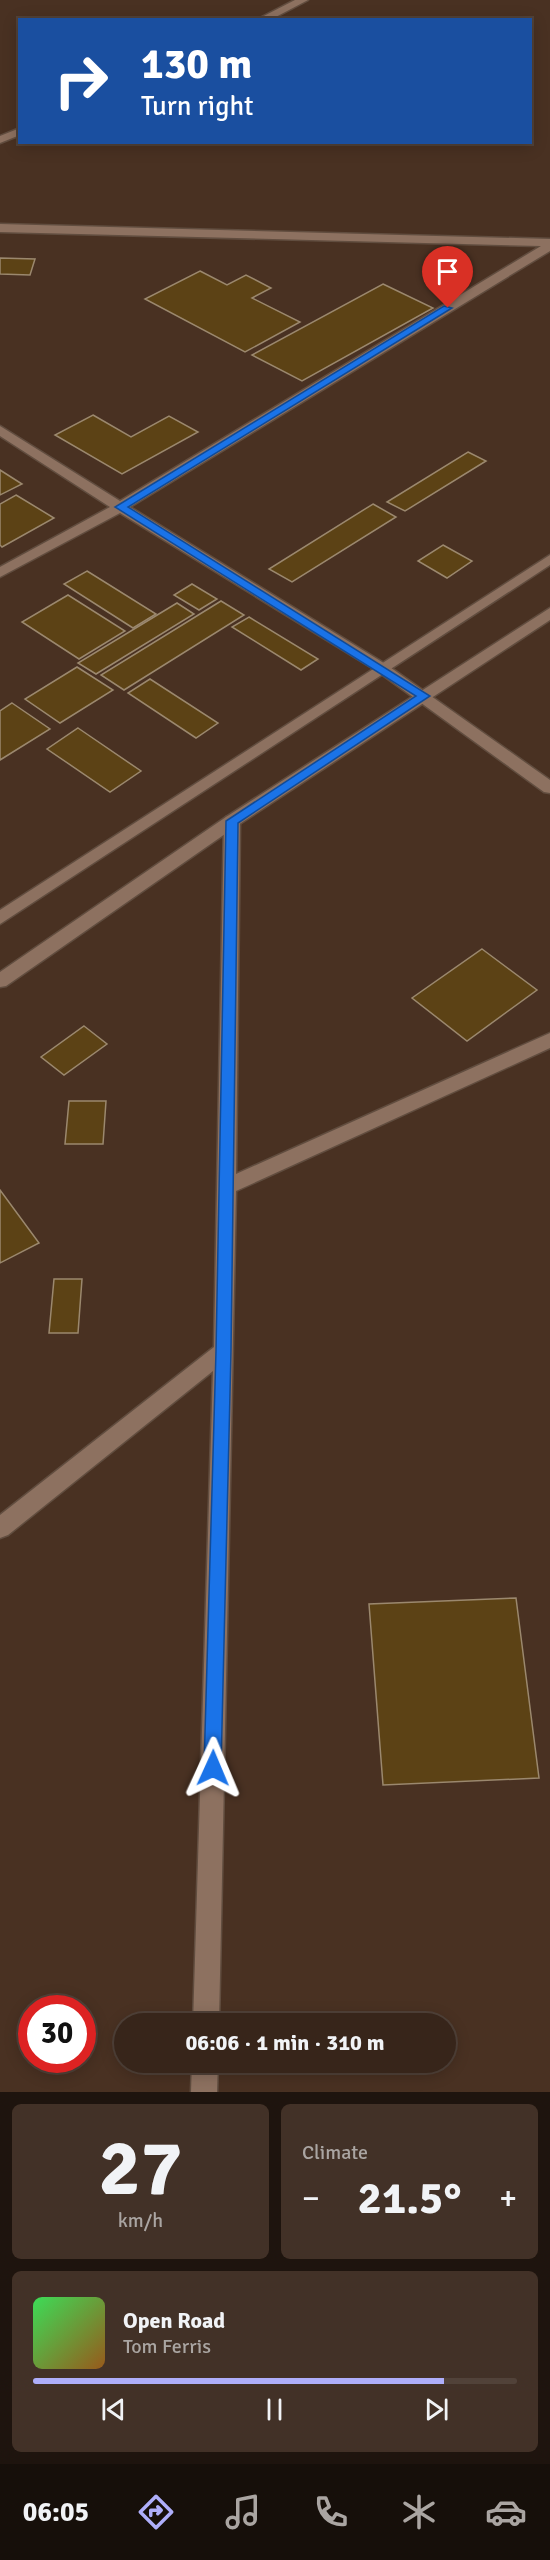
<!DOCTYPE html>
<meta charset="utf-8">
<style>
body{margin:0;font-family:Signika,sans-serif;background:#423127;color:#f1f3f6;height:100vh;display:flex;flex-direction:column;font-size:22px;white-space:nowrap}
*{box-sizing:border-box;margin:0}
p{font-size:20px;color:#aaa5a2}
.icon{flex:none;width:33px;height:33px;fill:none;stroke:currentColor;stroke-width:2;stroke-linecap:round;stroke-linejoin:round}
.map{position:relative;height:2092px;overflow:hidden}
.sheet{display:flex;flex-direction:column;gap:12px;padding:12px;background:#1e140e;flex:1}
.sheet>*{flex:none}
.guide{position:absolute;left:18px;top:18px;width:514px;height:126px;border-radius:0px;box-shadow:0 3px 15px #0003,0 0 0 2px #514239;background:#1a4fa0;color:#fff;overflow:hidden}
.speed{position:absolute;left:18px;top:1995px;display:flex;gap:12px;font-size:30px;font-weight:700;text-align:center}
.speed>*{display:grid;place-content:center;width:78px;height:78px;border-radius:50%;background:#37251a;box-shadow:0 3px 15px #0003,0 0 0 2px #514239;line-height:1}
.speed .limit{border:9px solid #d22;background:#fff;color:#111}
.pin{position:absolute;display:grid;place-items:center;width:51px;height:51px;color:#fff;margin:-62px -26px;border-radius:50% 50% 50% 0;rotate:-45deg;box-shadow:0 0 6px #0007}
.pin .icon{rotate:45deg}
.me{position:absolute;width:66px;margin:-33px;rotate:1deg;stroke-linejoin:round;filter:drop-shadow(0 0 4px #0008)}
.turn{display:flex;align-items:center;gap:21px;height:126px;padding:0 24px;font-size:27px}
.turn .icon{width:78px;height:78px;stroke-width:2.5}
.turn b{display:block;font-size:42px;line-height:51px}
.big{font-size:45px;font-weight:700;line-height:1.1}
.sheet .widget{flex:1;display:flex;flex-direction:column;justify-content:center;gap:9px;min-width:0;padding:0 21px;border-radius:9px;background:#423127}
.sheet .dial{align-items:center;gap:0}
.dial b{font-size:78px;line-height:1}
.song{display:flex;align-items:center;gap:18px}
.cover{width:72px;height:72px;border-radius:9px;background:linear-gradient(135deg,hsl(130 70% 55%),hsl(30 70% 35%))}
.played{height:6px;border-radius:3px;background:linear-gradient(90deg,#aeaefa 85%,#514239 85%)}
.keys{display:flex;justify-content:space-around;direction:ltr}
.heat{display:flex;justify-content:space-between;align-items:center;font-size:33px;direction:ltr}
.sheet .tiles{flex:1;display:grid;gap:12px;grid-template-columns:1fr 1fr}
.widget:last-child{grid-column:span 2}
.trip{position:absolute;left:114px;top:2013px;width:342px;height:60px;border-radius:30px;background:#37251a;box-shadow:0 3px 15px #0003,0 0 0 2px #514239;font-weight:700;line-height:60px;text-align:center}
.tabs{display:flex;height:96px;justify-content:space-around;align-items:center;background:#160f0a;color:#aaa5a2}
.tabs .icon{width:42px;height:42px}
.tabs .active{color:#aeaefa}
.tabs b{font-size:27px;color:#f1f3f6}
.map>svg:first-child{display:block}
</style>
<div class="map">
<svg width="550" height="2092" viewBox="0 0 550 2092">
<rect width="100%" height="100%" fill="#493122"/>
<g fill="#5c4215" stroke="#9b886e" stroke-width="1.5">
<path d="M 0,258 L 35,259 L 30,275 L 0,274 Z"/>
<path d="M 200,271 L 227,285 L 246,275 L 271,288 L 252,298 L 300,322 L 245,352 L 145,299 Z"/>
<path d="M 383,284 L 433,308 L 302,381 L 252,355 Z"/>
<path d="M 93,415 L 131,437 L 169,416 L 198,432 L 122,474 L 55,435 Z"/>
<path d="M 468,452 L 486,461 L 405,511 L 387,502 Z"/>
<path d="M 0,470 L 22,484 L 0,495 Z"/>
<path d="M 16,495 L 54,518 L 2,547 L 0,545 L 0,504 Z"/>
<path d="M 373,504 L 396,517 L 292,582 L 269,569 Z"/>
<path d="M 443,545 L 472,561 L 447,578 L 418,561 Z"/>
<path d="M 87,571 L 156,614 L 133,628 L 64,584 Z"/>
<path d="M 192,584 L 217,599 L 199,610 L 174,595 Z"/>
<path d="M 68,595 L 125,631 L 79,659 L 22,622 Z"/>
<path d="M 221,601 L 244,615 L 124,690 L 101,675 Z"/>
<path d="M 177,603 L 194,614 L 96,674 L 78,663 Z"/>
<path d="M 249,617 L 318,659 L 301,670 L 232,627 Z"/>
<path d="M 77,667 L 113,690 L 60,723 L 25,699 Z"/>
<path d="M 150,679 L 218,723 L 196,738 L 128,693 Z"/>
<path d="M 12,703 L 50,729 L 0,760 L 0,711 Z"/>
<path d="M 78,728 L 141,771 L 110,792 L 47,749 Z"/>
<path d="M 482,949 L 537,990 L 467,1041 L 412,998 Z"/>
<path d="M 84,1026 L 107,1044 L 64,1075 L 41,1057 Z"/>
<path d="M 69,1101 L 106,1101 L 103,1144 L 65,1144 Z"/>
<path d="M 0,1190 L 39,1243 L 0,1263 Z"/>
<path d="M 54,1279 L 82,1279 L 78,1333 L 49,1333 Z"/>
<path d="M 516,1598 L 539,1778 L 383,1785 L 369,1604 Z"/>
</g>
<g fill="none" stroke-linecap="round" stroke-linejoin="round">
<defs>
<g id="street">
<path d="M 295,0 L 308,0 L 270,20 L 256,20 Z"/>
<path d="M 20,128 L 20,135 L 0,143 L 0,136 Z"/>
<path d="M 0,224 L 550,239 L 550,251 L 130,507 L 387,665 L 550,780 L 550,793 L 544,792 L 377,671 L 120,513 L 0,577 L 0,567 L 110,507 L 0,436 L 0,426 L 120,501 L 541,246 L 0,232 Z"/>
<path d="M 232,815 L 238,817 L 240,821 L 236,1174 L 550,1033 L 550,1048 L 236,1191 L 219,2024 L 193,2024 L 213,1371 L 8,1535 L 0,1538 L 0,1515 L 214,1347 L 224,821 L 226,817 Z"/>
<path d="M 192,2062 L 218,2062 L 217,2092 L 191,2092 Z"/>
</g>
<g id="secondary">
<path d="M 550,555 L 550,565 L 0,924 L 0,910 Z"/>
<path d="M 550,608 L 550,620 L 238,825 L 6,986 L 0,987 L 0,972 L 226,817 Z"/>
</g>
</defs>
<use href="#street" stroke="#614d3f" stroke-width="3"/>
<use href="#secondary" stroke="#614d3f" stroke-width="3"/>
<use href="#street" fill="#8d7160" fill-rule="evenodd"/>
<use href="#secondary" fill="#8d7160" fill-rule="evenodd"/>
</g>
<path fill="#1a73e8" stroke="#114b97" stroke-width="1.5" d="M 444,306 L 452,308 L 128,507 L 430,696 L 238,823 L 231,1351 L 221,1768 L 219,1775 L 213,1777 L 206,1775 L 204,1768 L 216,1351 L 226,821 L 416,696 L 115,507 Z"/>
</svg>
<div class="speed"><div class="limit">30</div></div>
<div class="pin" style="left:448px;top:308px;background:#d93025"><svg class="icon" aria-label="arrive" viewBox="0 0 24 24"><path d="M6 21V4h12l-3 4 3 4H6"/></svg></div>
<svg class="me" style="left:213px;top:1768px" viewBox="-20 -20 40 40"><path d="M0-17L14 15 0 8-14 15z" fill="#1a73e8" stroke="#fff" stroke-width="4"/></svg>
<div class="trip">06:06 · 1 min · 310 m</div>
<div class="guide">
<div class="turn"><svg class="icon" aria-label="right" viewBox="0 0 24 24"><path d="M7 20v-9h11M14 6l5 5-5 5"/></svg><div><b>130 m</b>Turn right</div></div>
</div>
</div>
<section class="sheet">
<div class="tiles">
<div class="widget dial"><b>27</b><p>km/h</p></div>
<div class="widget"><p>Climate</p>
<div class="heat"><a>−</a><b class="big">21.5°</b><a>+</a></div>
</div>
<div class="widget">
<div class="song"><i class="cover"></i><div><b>Open Road</b><p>Tom Ferris</p></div></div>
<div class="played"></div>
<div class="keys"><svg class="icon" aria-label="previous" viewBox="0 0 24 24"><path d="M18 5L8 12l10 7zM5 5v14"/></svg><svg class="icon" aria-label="pause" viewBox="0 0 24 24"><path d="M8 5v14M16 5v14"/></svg><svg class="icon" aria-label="next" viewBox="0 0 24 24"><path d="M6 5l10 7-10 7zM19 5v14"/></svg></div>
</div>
</div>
</section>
<nav class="tabs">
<b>06:05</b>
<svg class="icon active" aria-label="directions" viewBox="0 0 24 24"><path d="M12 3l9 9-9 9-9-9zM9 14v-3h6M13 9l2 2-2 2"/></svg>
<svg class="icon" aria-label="music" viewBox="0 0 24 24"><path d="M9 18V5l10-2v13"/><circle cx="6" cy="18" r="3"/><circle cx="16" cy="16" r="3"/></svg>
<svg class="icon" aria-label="phone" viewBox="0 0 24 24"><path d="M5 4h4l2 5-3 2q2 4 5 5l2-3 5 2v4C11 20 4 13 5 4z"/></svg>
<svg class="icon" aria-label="climate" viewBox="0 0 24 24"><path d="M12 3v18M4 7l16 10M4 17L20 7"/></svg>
<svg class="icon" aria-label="car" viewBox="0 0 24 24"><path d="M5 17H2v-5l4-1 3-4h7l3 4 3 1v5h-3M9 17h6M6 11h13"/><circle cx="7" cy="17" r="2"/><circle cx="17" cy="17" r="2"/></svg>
</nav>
